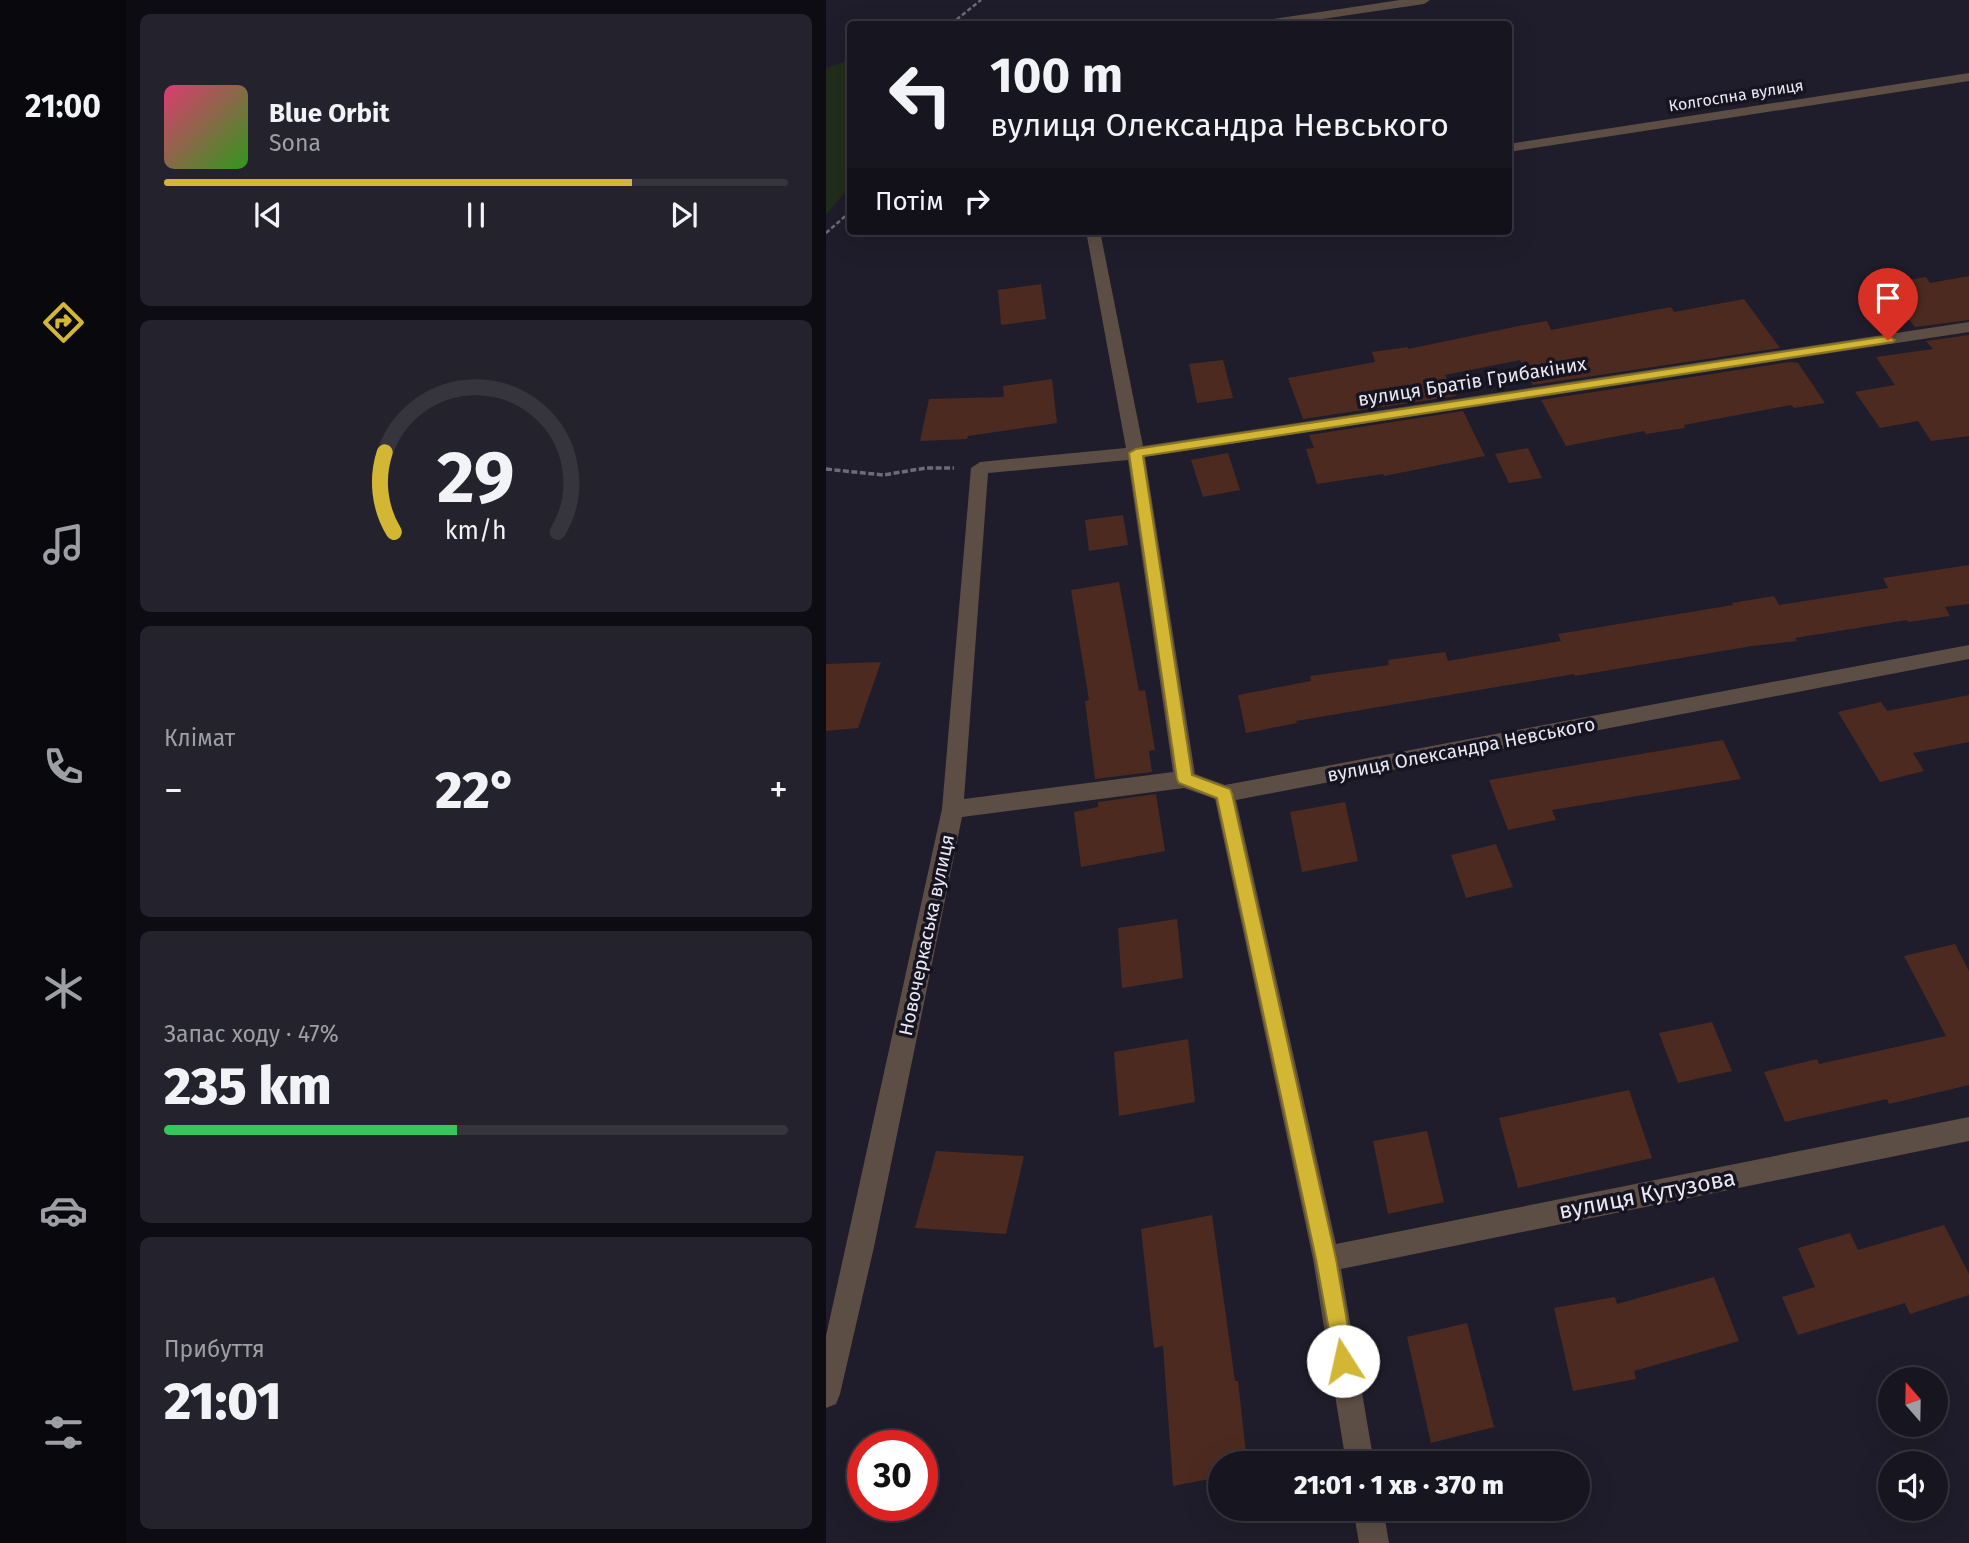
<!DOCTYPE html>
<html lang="uk">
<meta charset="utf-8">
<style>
body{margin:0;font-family:"Fira Sans",sans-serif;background:#24232d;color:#f1f3f6;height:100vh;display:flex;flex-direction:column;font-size:26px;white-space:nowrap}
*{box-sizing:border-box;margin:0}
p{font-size:23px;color:#9e9fa5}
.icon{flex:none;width:38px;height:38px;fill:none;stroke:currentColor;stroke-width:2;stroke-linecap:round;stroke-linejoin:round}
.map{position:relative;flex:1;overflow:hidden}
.drawer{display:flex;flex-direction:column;gap:14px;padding:14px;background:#0d0c12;width:700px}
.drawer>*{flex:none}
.hud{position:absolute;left:21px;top:21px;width:665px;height:214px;border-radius:7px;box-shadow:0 7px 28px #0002,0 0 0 2px #36353e;background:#171620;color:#f1f3f6;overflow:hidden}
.needle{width:46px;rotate:340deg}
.fabs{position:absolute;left:1052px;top:1367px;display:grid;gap:14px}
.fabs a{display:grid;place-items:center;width:70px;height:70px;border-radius:50%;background:#171620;box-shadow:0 7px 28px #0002,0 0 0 2px #36353e;font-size:35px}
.speed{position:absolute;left:21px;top:1430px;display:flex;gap:14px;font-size:35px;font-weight:700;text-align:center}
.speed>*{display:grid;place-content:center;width:91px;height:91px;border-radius:50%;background:#171620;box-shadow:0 7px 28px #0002,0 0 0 2px #36353e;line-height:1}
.speed .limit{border:10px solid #d22;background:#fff;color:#111}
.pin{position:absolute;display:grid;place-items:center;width:60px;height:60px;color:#fff;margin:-72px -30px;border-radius:50% 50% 50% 0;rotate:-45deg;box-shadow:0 0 7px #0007}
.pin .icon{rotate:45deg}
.me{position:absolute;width:77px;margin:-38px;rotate:350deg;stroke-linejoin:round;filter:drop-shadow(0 0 5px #0008)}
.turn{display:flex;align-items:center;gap:24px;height:147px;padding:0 28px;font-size:32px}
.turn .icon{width:91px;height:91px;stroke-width:2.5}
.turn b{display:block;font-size:49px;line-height:60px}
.then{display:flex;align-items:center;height:66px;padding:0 28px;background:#0003;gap:14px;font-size:26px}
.big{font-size:52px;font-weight:800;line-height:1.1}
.drawer .widget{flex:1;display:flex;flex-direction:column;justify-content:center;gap:10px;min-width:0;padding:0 24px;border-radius:10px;background:#24232d}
.drawer .dial{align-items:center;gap:0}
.dial svg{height:182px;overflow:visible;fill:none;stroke:#36353e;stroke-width:7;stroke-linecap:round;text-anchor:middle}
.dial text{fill:#f1f3f6;stroke:none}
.song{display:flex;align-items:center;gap:21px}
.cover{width:84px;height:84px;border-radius:10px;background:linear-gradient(135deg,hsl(340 70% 55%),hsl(110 70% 35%))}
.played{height:7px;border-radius:4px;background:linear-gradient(90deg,#d4b635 75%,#36353e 75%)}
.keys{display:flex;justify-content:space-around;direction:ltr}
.heat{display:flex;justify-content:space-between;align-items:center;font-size:38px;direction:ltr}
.charge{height:10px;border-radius:5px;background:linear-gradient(90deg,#34c759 47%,#36353e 0)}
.trip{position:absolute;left:382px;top:1451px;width:382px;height:70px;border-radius:35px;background:#171620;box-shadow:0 7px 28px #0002,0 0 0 2px #36353e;font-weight:800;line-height:70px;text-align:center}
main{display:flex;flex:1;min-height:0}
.tabs{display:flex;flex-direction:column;width:126px;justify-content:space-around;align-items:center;background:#09090d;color:#9e9fa5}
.tabs .icon{width:49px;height:49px}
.tabs .selected{color:#d4b635}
.tabs b{font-size:32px;color:#f1f3f6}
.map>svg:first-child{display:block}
</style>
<main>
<nav class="tabs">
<b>21:00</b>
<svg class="icon selected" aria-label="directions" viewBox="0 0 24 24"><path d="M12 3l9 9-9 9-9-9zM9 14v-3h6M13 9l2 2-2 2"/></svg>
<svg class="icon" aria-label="music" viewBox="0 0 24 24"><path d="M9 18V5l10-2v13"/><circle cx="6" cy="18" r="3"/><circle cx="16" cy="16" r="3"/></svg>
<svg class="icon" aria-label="phone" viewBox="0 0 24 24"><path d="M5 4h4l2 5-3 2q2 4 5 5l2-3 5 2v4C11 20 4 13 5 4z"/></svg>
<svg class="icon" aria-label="climate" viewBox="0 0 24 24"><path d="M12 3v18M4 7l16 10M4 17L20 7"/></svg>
<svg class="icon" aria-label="car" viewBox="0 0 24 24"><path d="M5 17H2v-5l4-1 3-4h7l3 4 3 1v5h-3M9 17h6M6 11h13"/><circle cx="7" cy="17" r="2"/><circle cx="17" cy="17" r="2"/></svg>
<svg class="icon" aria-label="filters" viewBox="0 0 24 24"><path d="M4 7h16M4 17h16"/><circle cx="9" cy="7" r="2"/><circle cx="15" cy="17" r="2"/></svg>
</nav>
<section class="drawer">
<div class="widget">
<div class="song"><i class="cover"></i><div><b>Blue Orbit</b><p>Sona</p></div></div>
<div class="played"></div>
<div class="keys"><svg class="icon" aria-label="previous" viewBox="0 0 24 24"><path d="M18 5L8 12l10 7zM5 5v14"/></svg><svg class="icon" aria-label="pause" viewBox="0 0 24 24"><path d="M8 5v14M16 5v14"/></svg><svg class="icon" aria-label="next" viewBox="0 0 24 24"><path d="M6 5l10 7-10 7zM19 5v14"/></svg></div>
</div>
<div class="widget dial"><svg viewBox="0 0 100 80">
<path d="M14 69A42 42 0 1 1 86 69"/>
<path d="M14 69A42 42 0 0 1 10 34" stroke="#d4b635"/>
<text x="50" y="56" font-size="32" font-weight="700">29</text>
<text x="50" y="72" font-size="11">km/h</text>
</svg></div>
<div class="widget"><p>Клімат</p>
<div class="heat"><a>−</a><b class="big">22°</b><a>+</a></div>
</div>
<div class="widget"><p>Запас ходу · 47%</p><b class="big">235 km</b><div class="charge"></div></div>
<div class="widget"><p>Прибуття</p><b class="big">21:01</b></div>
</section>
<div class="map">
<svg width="1143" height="1543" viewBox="0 0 1143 1543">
<rect width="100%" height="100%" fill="#1f1d2b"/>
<path fill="#212d1b" d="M 24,60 L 24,186 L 0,215 L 0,68 Z"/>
<g fill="#4c2a20">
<path d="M 1143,276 L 1143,320 L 1089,327 L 1055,285 L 1100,277 L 1104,283 Z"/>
<path d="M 215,284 L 220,319 L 175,325 L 172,290 Z"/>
<path d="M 918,299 L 954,348 L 707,385 L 694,360 L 619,375 L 630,396 L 477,419 L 462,378 L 549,362 L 546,352 L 582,347 L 582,349 L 703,324 L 721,321 L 725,330 L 845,307 L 848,312 Z"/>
<path d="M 1143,335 L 1143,436 L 1105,441 L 1092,421 L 1054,428 L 1029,392 L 1069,385 L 1050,357 L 1107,349 L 1100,341 Z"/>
<path d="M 397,360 L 407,398 L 371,403 L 363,364 Z"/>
<path d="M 964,362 L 972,363 L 999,403 L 968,408 L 965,405 L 858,425 L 859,428 L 820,434 L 818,431 L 740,446 L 715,400 Z"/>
<path d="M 226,379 L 231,423 L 142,436 L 141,439 L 94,441 L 103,399 L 178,397 L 177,386 Z"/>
<path d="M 637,411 L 659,456 L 558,476 L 557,474 L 491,484 L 480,449 L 488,448 L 483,435 Z"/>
<path d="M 702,448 L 716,478 L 683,483 L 669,454 Z"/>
<path d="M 402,453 L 414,490 L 377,497 L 365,460 Z"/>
<path d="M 297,515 L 302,545 L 263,551 L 259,520 Z"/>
<path d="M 1143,565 L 1143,604 L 1119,607 L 1124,616 L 1082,622 L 1081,620 L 969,638 L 971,641 L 926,646 L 749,676 L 748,674 L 470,721 L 471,723 L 420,733 L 412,695 L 485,681 L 484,676 L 563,665 L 562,660 L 619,652 L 622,661 L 735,641 L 732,634 L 907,605 L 906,603 L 948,596 L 953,605 L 1062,588 L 1057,578 Z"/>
<path d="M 293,582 L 313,691 L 319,690 L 329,750 L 323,751 L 326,772 L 269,779 L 259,701 L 263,700 L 245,590 Z"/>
<path d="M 55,662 L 32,728 L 0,731 L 0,664 Z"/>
<path d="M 1143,695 L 1143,742 L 1087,753 L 1098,771 L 1054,782 L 1012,712 L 1055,702 L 1061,711 Z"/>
<path d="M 897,740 L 915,779 L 726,810 L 730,820 L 682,830 L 663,780 Z"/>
<path d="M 330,794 L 339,851 L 255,867 L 248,812 L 272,807 L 272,802 Z"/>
<path d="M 519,802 L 532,861 L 476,872 L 464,812 Z"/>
<path d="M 670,844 L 687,887 L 640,898 L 625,855 Z"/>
<path d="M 351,919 L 357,978 L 296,988 L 292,928 Z"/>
<path d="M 1129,944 L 1143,971 L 1143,1085 L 1063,1104 L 1061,1099 L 959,1122 L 938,1072 L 991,1059 L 993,1064 L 1120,1036 L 1078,956 Z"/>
<path d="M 886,1022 L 906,1071 L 852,1083 L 833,1033 Z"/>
<path d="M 362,1039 L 369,1102 L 293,1116 L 288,1052 Z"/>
<path d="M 803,1090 L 826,1158 L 692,1188 L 673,1118 Z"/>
<path d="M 601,1131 L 618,1202 L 562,1214 L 547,1141 Z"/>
<path d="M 110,1151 L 198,1156 L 180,1234 L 89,1228 Z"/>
<path d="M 386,1215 L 409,1381 L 412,1381 L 421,1463 L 394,1463 L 394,1477 L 347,1486 L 337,1346 L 328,1348 L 315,1229 Z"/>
<path d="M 1118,1225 L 1143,1274 L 1143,1295 L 1084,1314 L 1079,1303 L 972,1335 L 956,1297 L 989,1287 L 972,1248 L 1024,1233 L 1032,1250 Z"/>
<path d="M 888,1277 L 913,1341 L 808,1371 L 810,1379 L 747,1391 L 728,1308 L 789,1297 L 791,1304 Z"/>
<path d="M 641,1323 L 668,1427 L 605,1443 L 581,1337 Z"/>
</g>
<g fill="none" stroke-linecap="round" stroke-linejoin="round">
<g stroke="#6c6b77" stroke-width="2.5" stroke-dasharray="4.5 2.5" stroke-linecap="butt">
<path d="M 125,24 L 155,0"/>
<path d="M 0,233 L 24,212"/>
</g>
<path stroke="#6c6b77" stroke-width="3.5" stroke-dasharray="6 2.5" stroke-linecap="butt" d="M 0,469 L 57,475 L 100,468 L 128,468"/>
<g fill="#5c4e45" fill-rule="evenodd">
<path d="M 574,0 L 604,0 L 598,4 L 462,24 L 435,24 L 441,20 Z"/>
<path d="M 1143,73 L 1143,81 L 682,152 L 682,144 Z"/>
<path d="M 260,231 L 274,231 L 317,446 L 1143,322 L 1143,332 L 319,457 L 369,774 L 399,785 L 1143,645 L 1143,659 L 410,800 L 510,1244 L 1143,1117 L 1143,1141 L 515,1269 L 548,1463 L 520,1463 L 487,1259 L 389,799 L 358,788 L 136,817 L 48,1247 L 14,1394 L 10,1404 L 0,1408 L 0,1336 L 116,809 L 145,468 L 154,462 L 300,448 ZM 302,460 L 347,772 L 138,799 L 162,473 Z"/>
<path d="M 527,1508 L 557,1508 L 563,1543 L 533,1543 Z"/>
</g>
</g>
<path fill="#d4b635" stroke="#8a7622" stroke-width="2" d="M 1062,336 L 1069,340 L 1067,342 L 317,456 L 366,775 L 404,789 L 406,794 L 510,1259 L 528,1361 L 525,1368 L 517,1371 L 510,1368 L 490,1259 L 391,798 L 353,783 L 351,779 L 303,453 L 310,449 Z"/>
<g text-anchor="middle" stroke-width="7" stroke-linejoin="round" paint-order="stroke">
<g font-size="16" fill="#e9e8f2" stroke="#161421">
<text transform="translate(910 95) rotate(-9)" y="6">Колгоспна вулиця</text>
</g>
<g font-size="19" fill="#e9e8f2" stroke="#161421">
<text transform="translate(646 381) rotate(-9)" y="7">вулиця Братів Грибакіних</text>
<text transform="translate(635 749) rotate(-11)" y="7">вулиця Олександра Невського</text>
<text transform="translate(100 935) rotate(-78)" y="7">Новочеркаська вулиця</text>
</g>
<g font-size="23" fill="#e9e8f2" stroke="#161421">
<text transform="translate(821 1194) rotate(-11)" y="8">вулиця Кутузова</text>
</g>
</g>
</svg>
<div class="fabs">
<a><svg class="needle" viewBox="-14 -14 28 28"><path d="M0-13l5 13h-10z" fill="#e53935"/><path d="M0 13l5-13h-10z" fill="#9e9fa5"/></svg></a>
<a><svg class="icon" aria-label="sound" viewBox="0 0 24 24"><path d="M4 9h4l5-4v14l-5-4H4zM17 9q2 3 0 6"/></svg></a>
</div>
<div class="speed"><div class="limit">30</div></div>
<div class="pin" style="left:1062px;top:340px;background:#d93025"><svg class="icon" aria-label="arrive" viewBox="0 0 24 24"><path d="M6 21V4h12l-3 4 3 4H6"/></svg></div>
<svg class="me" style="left:517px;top:1361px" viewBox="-20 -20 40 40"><circle r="19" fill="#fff"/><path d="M0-13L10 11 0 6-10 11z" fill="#d4b635"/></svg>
<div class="trip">21:01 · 1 хв · 370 m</div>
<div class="hud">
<div class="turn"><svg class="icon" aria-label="left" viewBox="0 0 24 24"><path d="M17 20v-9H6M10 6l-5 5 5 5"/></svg><div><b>100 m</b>вулиця Олександра Невського</div></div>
<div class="then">Потім<svg class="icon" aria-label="right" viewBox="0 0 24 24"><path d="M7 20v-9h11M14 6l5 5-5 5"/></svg></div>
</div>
</div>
</main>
